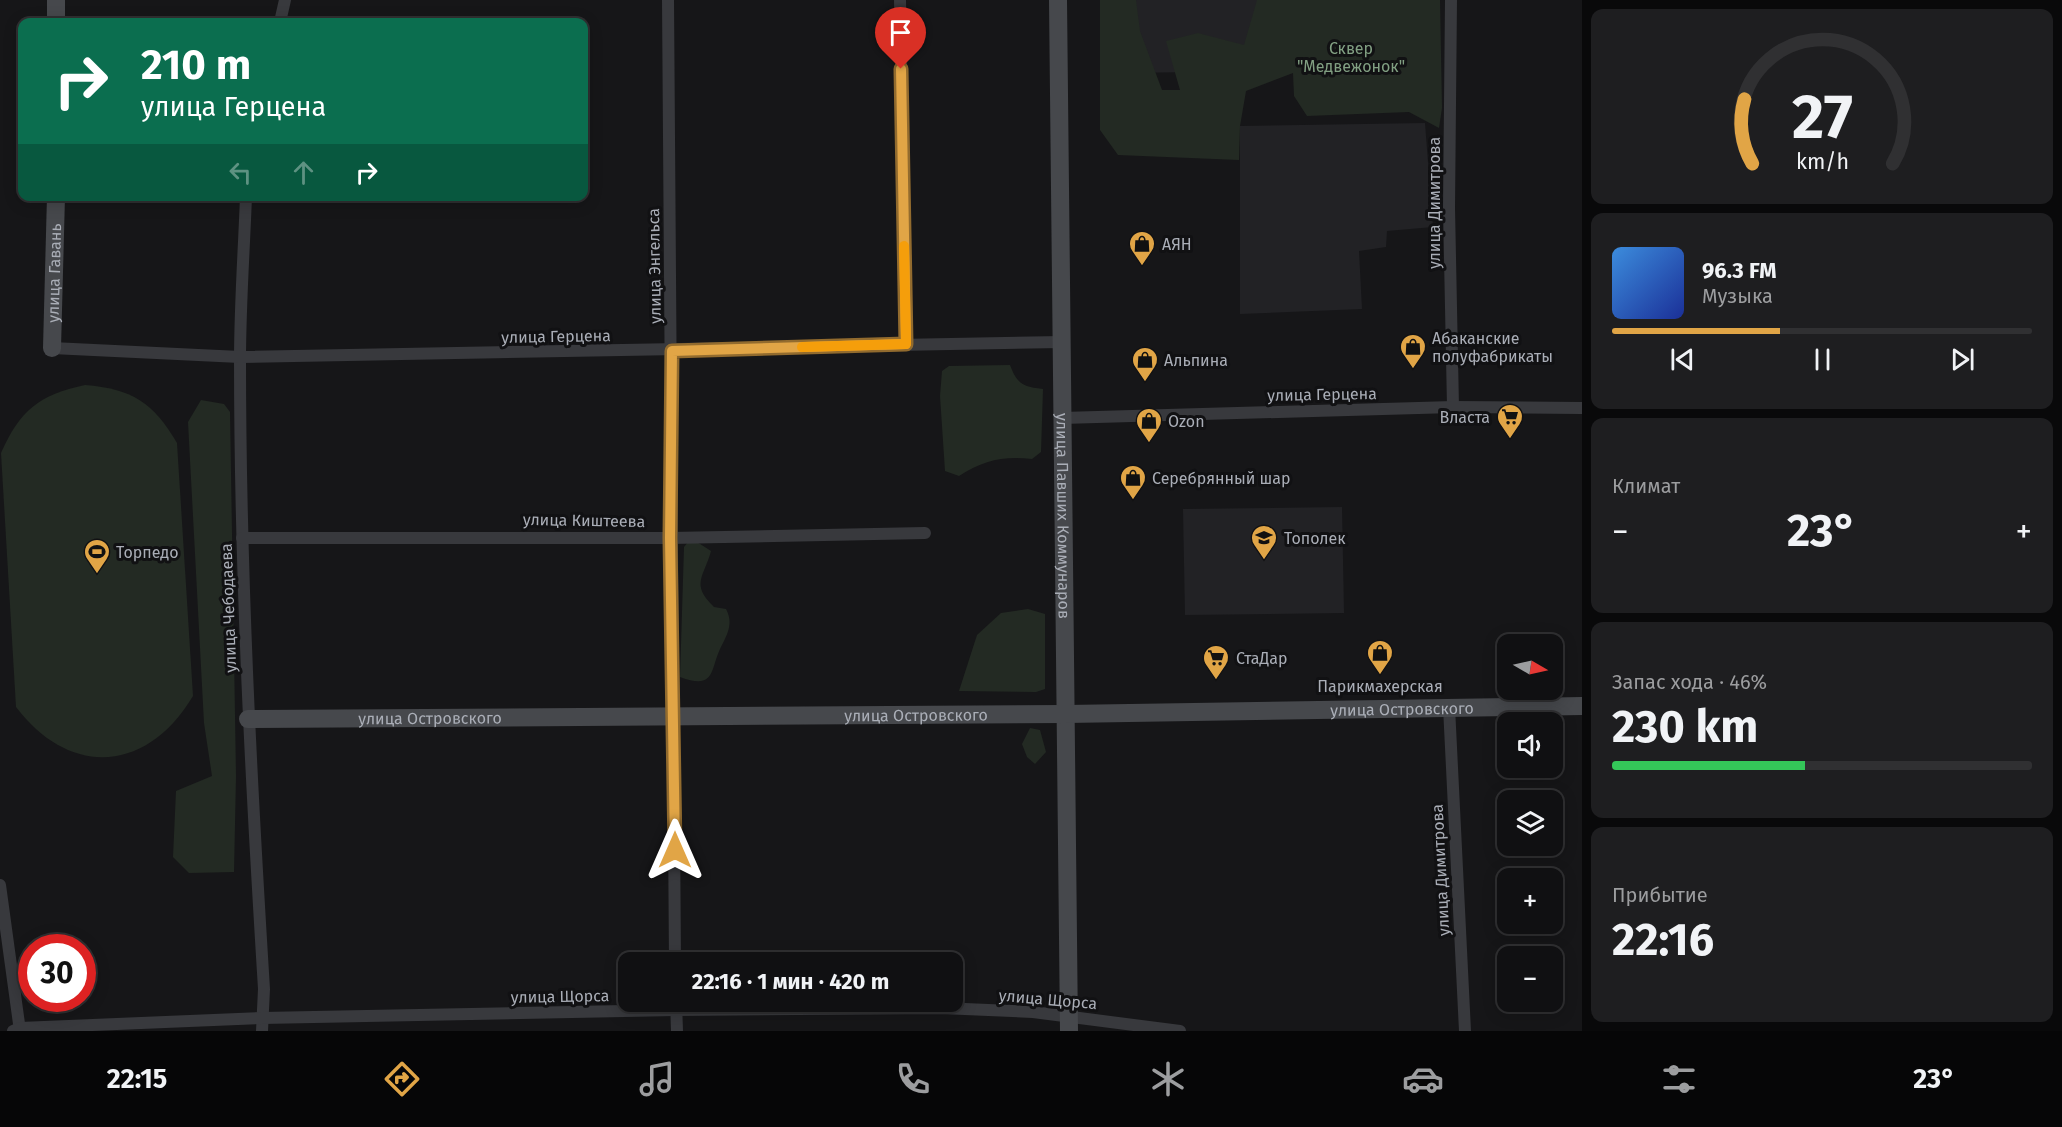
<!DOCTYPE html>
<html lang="ru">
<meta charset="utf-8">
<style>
body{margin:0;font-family:"Fira Sans",sans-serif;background:#1e1e20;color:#f1f3f6;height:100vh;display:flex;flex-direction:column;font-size:22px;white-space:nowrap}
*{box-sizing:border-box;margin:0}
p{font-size:20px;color:#9c9d9f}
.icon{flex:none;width:33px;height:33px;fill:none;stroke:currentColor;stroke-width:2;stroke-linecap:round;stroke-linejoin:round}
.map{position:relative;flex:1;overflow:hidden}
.panel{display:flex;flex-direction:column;gap:9px;padding:9px;background:#09090a;width:480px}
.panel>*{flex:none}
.top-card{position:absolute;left:18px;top:18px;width:570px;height:183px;border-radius:12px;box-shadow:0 3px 15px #0003,0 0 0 2px #303032;background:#0b6e4f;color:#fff;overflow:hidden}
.needle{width:39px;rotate:99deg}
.buttons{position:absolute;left:1497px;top:634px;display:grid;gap:12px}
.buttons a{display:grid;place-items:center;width:66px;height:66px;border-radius:12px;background:#101012;box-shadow:0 3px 15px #0003,0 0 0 2px #303032;font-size:30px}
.speed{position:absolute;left:18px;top:934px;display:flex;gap:12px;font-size:30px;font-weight:700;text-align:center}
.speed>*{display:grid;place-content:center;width:78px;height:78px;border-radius:50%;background:#101012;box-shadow:0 3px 15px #0003,0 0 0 2px #303032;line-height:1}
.speed .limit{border:9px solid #d22;background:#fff;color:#111}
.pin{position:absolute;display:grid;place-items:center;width:51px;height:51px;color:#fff;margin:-62px -26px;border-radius:50% 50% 50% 0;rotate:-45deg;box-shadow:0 0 6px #0007}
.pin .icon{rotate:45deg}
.me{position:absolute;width:66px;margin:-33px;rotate:0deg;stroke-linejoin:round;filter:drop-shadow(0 0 4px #0008)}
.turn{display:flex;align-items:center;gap:21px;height:126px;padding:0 24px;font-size:27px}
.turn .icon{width:78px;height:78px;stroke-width:2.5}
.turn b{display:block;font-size:42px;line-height:51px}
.lanes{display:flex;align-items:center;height:57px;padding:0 24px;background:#0003;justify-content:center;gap:30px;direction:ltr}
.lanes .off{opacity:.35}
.big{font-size:45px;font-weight:700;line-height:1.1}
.panel .widget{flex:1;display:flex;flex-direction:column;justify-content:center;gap:9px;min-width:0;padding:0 21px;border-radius:12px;background:#1e1e20}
.panel .dial{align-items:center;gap:0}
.dial svg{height:156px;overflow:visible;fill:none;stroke:#303032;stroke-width:7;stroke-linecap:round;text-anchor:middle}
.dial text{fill:#f1f3f6;stroke:none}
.song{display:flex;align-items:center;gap:18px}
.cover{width:72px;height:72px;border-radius:9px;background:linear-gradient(135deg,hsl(210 70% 55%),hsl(230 70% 35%))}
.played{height:6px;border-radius:3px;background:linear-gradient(90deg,#e1a546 40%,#303032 40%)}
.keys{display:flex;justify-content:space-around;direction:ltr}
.heat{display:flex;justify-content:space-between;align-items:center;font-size:33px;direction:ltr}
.charge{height:9px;border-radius:4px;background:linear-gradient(90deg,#34c759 46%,#303032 0)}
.trip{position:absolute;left:618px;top:952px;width:345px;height:60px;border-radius:12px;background:#101012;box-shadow:0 3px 15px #0003,0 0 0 2px #303032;font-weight:700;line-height:60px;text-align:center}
.menu{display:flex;height:96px;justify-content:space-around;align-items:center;background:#060607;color:#9c9d9f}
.menu .icon{width:42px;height:42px}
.menu .selected{color:#e1a546}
.menu b{font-size:27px;color:#f1f3f6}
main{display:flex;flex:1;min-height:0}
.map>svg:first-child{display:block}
</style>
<main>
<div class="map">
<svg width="1582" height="1031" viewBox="0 0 1582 1031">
<rect width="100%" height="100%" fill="#161618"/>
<g fill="#222225">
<path d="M 1112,0 L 1292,0 L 1294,71 L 1112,73 Z"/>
<path d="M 1425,123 L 1433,227 L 1387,231 L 1386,247 L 1359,251 L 1362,309 L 1240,314 L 1240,126 Z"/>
<path d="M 1342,507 L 1344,613 L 1185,615 L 1183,509 Z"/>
</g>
<g fill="#232a23">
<path d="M 1100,0 L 1136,0 L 1140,31 L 1162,90 L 1180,90 L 1166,41 L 1198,33 L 1244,45 L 1257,0 L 1440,0 L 1442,108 L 1439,128 L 1409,112 L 1307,116 L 1294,96 L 1293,73 L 1246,91 L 1240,126 L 1239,160 L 1118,155 L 1100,130 Z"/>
<path d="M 1010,365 C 1017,384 1023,387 1043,389 L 1041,452 L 1032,459 C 1003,456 984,460 959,476 L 945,471 L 940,396 L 942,371 L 949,366 Z"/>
<path d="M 85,385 C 132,389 153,402 177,443 L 193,696 C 147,773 70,778 16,707 L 1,453 C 20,410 39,395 85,385 Z"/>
<path d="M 201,400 L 224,404 L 230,412 L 236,776 L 234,872 L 189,873 L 173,857 L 176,791 L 212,776 L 204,723 L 188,422 Z"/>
<path d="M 689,541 L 697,542 L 711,551 C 704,577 690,584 714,607 L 726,609 C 734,624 727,635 720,649 C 710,671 715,690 680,677 L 684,547 Z"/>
<path d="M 1028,609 L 1045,614 L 1045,689 L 1036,692 L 959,691 L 977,635 L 1001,613 Z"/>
<path d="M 1030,728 L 1040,730 L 1046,752 L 1035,764 L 1027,757 L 1022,744 Z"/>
</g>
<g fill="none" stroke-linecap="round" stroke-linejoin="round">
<g stroke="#38393d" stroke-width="12">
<path d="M 668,0 L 675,963"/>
<path d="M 900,0 L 906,344"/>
<path d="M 1451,0 L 1449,208 L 1453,407"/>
<path d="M 280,22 L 285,0"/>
<path d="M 246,196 C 244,251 240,305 240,360 C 240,570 251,779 264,989 L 262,1031"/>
<path d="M 52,348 L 240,357 L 1062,342"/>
<path d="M 1062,418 L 1453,407 L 1582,408"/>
<path d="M 242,538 L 670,538 L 925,533"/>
<path d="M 1449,707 L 1465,1031"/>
<path d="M 0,885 L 20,1031"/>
<path d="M 676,1002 L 677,1031"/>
<path d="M 13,1031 L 20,1028 L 262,1018 L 676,1010 L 941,1008 L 1033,1012 L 1180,1031"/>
</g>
<g stroke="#46484c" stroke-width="18">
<path d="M 56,0 L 56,22"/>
<path id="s1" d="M 1058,0 L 1069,1031"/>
<path id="s2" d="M 52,348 L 56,196"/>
<path id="s3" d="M 248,719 L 1066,714 L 1582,706"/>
</g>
</g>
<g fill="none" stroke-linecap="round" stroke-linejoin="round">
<defs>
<path id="route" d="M 675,850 L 670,538 L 672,351 L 906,344 L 901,69"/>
</defs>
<use href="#route" stroke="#926b2e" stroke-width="15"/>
<use href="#route" stroke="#e1a546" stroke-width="10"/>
<path stroke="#f59e0b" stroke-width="10" d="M 802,347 L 906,344 L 904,246"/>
</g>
<defs>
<symbol id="shop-pin" viewBox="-11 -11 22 30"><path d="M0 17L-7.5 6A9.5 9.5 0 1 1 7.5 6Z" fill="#e1a546" stroke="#111113"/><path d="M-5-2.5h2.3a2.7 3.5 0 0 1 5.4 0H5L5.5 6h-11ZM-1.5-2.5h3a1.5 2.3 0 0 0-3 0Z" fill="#111"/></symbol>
<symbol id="supermarket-pin" viewBox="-11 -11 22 30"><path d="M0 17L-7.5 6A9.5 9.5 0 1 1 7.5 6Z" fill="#e1a546" stroke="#111113"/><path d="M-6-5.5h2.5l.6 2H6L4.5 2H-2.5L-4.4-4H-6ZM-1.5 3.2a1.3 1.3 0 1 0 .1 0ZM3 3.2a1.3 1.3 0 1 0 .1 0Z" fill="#111"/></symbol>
<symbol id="school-pin" viewBox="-11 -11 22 30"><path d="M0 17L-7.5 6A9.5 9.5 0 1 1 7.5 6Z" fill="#e1a546" stroke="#111113"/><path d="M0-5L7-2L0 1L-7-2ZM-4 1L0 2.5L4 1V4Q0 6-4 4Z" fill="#111"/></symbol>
<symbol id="stadium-pin" viewBox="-11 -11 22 30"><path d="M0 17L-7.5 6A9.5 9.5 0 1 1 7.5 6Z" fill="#e1a546" stroke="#111113"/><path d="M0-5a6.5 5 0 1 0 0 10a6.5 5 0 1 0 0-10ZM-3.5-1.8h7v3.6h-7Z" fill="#111"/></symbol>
</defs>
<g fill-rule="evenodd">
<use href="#shop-pin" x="1127" y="229" width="30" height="40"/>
<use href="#shop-pin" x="1398" y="332" width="30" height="40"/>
<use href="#shop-pin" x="1130" y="345" width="30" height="40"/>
<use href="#supermarket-pin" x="1495" y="402" width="30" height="40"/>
<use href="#shop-pin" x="1134" y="406" width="30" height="40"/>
<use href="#shop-pin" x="1118" y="463" width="30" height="40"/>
<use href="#school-pin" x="1249" y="523" width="30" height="40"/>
<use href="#stadium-pin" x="82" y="537" width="30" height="40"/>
<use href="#shop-pin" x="1365" y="638" width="30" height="40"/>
<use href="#supermarket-pin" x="1201" y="643" width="30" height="40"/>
</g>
<g text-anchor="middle" stroke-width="6" stroke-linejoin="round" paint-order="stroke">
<g font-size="16" fill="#82a083" stroke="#111113">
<text x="1351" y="54">Сквер<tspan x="1351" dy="18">"Медвежонок"</tspan></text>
</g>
<g font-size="16" fill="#aaaeb7" stroke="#111113">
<text transform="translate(1434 203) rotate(-90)" y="6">улица Димитрова</text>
<text transform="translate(654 266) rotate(-91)" y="6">улица Энгельса</text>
<text dy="6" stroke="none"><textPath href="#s2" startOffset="75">улица Гавань</textPath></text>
<text transform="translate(556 336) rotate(-1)" y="6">улица Герцена</text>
<text transform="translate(1322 394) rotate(-1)" y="6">улица Герцена</text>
<text dy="6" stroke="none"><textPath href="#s1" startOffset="516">улица Павших Коммунаров</textPath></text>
<text transform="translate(584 520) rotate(1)" y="6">улица Киштеева</text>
<text transform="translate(228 608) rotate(-92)" y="6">улица Чебодаева</text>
<text dy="6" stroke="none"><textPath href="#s3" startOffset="1154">улица Островского</textPath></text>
<text dy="6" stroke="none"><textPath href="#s3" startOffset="668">улица Островского</textPath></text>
<text dy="6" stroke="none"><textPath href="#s3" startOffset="182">улица Островского</textPath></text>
<text transform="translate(1440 870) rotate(-93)" y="6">улица Димитрова</text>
<text transform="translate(560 996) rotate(-1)" y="6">улица Щорса</text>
<text transform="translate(1048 999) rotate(5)" y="6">улица Щорса</text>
</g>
<g font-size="16" fill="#aaaeb7" stroke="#111113" text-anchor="start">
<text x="1162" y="250">АЯН</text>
<text x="1432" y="344">Абаканские<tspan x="1432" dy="18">полуфабрикаты</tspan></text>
<text x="1164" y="366">Альпина</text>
<text x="1490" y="423" text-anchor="end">Власта</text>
<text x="1168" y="427">Ozon</text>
<text x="1152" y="484">Серебрянный шар</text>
<text x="1284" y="544">Тополек</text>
<text x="116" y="558">Торпедо</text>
<text x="1236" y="664">СтаДар</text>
<text x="1380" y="692" text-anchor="middle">Парикмахерская</text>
</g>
</g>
</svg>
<div class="buttons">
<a><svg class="needle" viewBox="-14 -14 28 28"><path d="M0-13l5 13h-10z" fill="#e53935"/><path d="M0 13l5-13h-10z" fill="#9c9d9f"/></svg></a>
<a><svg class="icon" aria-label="sound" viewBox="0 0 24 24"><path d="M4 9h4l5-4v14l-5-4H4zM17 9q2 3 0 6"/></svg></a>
<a><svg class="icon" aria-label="layers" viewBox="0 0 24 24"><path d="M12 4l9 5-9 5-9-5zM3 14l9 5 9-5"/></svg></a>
<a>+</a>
<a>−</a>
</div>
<div class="speed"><div class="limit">30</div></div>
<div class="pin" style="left:901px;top:69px;background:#d93025"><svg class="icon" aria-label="arrive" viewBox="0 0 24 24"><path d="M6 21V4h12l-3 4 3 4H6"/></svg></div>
<svg class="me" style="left:675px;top:850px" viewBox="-20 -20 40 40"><path d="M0-17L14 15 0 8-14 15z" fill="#e1a546" stroke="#fff" stroke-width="4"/></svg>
<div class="trip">22:16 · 1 мин · 420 m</div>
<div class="top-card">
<div class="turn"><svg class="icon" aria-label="right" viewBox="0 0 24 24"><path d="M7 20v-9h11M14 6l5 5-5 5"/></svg><div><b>210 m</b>улица Герцена</div></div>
<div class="lanes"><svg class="icon off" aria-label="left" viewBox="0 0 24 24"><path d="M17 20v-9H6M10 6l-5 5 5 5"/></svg><svg class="icon off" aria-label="ahead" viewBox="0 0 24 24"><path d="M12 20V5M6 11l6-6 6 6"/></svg><svg class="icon" aria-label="right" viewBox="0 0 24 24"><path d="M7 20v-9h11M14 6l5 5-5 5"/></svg></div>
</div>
</div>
<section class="panel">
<div class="widget dial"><svg viewBox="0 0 100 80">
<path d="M14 69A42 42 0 1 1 86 69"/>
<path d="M14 69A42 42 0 0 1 10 36" stroke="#e1a546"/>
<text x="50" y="56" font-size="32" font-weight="700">27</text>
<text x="50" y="72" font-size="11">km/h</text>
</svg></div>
<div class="widget">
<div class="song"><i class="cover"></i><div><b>96.3 FM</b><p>Музыка</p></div></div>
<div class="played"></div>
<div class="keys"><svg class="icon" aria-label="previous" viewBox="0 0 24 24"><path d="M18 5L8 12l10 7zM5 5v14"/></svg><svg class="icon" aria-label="pause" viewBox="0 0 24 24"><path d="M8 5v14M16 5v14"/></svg><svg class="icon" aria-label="next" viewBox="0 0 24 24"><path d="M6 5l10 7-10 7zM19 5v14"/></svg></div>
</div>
<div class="widget"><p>Климат</p>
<div class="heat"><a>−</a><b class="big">23°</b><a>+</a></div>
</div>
<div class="widget"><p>Запас хода · 46%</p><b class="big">230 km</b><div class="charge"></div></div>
<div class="widget"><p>Прибытие</p><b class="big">22:16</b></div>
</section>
</main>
<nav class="menu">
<b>22:15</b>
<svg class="icon selected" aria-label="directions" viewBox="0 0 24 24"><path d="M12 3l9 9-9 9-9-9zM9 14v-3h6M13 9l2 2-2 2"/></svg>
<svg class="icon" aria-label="music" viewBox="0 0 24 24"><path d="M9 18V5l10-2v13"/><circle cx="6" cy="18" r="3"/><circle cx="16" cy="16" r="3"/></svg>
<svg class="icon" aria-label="phone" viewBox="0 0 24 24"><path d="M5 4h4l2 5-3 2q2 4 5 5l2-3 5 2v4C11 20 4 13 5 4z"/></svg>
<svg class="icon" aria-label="climate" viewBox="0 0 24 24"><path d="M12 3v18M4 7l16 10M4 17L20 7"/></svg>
<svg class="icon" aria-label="car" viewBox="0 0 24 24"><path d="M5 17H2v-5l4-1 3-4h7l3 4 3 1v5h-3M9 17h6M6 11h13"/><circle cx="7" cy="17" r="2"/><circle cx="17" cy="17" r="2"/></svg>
<svg class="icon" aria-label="filters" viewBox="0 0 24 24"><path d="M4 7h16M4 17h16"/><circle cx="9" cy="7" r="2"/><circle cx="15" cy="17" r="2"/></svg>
<b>23°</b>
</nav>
